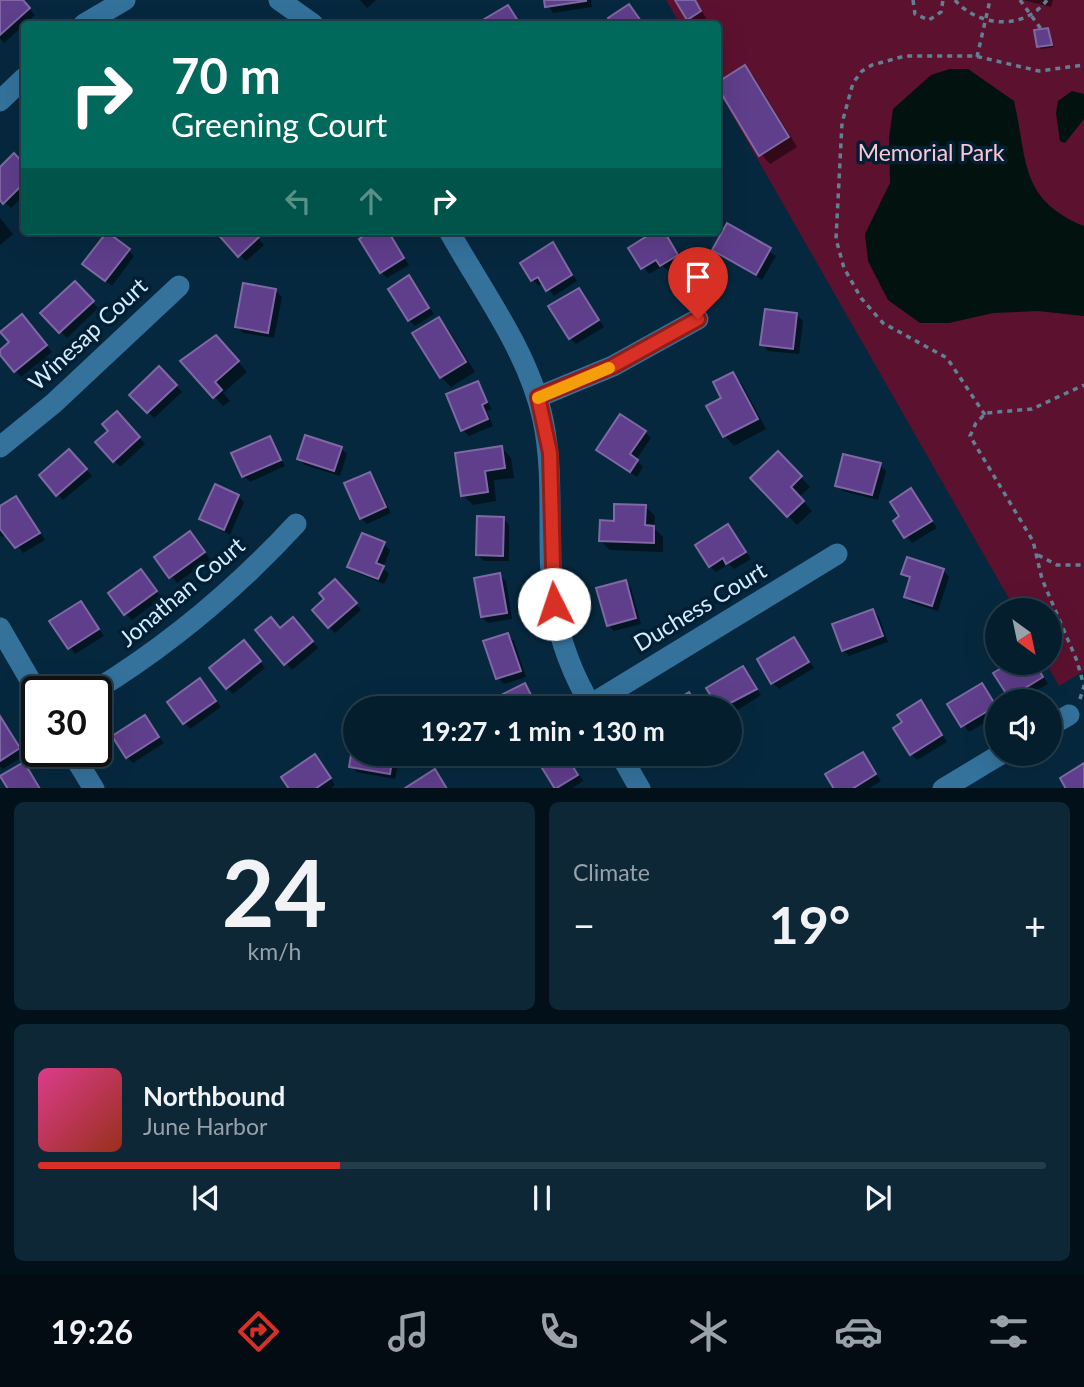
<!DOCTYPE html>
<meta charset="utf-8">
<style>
body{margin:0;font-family:Lato,sans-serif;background:#0d2736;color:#f1f3f6;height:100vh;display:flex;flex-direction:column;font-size:26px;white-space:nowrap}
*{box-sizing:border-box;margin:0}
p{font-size:23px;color:#97a2aa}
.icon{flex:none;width:38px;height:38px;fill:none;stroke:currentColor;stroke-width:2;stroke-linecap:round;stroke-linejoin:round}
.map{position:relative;height:788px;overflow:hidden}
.details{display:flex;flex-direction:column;gap:14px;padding:14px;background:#021019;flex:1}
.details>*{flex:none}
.banner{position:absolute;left:21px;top:21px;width:700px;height:214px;border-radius:7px;box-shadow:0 7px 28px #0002,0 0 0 2px #253c4a;background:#00695c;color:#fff;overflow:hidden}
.needle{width:46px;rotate:147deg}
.fabs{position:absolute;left:985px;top:598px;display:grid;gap:14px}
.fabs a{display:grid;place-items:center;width:77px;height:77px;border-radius:50%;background:#041e2e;box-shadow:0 7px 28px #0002,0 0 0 2px #253c4a;font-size:35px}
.speed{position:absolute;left:21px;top:676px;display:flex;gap:14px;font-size:35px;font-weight:700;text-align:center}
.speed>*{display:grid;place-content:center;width:91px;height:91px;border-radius:50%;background:#041e2e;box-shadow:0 7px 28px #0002,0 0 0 2px #253c4a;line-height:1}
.speed .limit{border:4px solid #111;border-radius:10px;background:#fff;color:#111}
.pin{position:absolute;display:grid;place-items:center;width:60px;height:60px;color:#fff;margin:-72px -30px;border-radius:50% 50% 50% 0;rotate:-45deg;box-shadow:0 0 7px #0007}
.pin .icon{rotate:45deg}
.me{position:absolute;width:77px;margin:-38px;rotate:356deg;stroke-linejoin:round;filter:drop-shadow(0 0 5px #0008)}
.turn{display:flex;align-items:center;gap:24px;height:147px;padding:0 35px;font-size:32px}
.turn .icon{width:91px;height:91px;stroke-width:2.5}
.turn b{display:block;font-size:49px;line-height:60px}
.lanes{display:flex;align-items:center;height:66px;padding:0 35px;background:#0003;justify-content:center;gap:35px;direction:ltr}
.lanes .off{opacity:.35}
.big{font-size:52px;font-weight:700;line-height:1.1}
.details .card{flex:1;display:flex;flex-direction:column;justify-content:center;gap:10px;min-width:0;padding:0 24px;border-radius:10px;background:#0d2736}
.details .dial{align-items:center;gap:0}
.dial b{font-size:91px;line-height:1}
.song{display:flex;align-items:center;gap:21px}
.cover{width:84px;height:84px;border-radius:10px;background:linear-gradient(135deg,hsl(330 70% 55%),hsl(10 70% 35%))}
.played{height:7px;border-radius:4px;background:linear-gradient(90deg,#d93025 30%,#253c4a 30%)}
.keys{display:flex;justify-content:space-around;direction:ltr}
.heat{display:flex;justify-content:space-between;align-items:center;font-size:38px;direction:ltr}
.details .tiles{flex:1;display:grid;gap:14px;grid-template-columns:1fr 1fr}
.card:last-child{grid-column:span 2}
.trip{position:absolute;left:343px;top:696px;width:399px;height:70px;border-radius:35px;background:#041e2e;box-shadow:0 7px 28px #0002,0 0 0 2px #253c4a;font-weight:700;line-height:70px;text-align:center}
.tabs{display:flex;height:112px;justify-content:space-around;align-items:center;background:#020c12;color:#97a2aa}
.tabs .icon{width:49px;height:49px}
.tabs .selected{color:#d93025}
.tabs b{font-size:32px;color:#f1f3f6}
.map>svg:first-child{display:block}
</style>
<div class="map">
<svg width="1084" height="789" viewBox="0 0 1084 789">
<rect width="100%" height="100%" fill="#06283e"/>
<path fill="#5c112f" d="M 666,0 L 1084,0 L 1084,671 L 1059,686 L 1046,663 L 1050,663 L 1050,611 L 1016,611 L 718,90 L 718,24 L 680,24 Z"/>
<g fill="#02120f">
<path d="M 950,69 L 968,69 L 1014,101 C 1028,161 1019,199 1084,226 L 1084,316 L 1038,311 L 993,313 L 949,323 L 920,323 L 888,300 L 868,261 L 865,234 L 890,183 L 889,138 L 893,109 L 931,75 Z"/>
<path d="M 1072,91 L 1084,94 L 1084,119 L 1065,143 L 1060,141 L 1056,113 L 1058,101 Z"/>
</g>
<g fill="#0007">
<path d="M 0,0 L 21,0 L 35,15 L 4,43 L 0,38 Z"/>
<path d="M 360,0 L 376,0 L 367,8 Z"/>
<path d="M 545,0 L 591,0 L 592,7 L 553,13 Z"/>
<path d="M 677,0 L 695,0 L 706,18 L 695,24 Z"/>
<path d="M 1023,0 L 1053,0 L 1051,7 Z"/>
<path d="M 1047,30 L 1054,47 L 1041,49 L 1038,46 Z"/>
<path d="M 744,67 L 754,77 L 797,147 L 770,164 L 761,154 L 718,85 Z"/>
<path d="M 14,156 L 24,167 L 24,195 L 11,208 L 0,198 L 0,169 Z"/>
<path d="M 0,218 L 13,234 L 0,245 Z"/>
<path d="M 728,225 L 776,256 L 762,280 L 714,249 Z"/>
<path d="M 217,231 L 252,231 L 264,245 L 246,261 Z"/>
<path d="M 375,231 L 388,231 L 409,265 L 387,278 L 381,272 Z"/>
<path d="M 659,231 L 667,235 L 683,261 L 668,271 L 663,266 L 649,274 L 631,248 Z"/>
<path d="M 553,245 L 577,281 L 554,296 L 544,283 L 539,286 L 533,280 L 522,263 Z"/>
<path d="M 128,250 L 134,256 L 112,286 L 91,270 Z"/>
<path d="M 409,278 L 434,314 L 415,326 L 409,320 Z"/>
<path d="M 75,283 L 98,308 L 67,338 L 43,313 Z"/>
<path d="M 275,290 L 282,297 L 274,338 L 243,333 L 237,326 Z"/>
<path d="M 579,290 L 604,327 L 576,344 L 570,338 Z"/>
<path d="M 796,314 L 803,321 L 799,354 L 768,351 L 762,344 Z"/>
<path d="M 439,319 L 448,329 L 475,372 L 451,387 L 441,377 Z"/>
<path d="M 28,322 L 52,352 L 21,377 L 0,352 Z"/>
<path d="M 226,347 L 247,372 L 223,393 L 230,401 L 223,406 L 183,361 Z"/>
<path d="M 159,368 L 182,392 L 154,418 L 132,395 Z"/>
<path d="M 733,374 L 742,384 L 766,429 L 734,446 L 725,436 L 709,407 L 723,399 Z"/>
<path d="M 477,383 L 492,409 L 487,411 L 493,426 L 469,436 L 463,430 Z"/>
<path d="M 123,419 L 145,444 L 120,467 L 97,442 Z"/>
<path d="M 645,432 L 651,438 L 636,460 L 643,467 L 637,477 L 605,455 Z"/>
<path d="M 269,438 L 285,466 L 250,482 L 244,476 Z"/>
<path d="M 341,448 L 347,454 L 340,476 L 305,465 L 299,459 Z"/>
<path d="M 502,448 L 511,458 L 514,478 L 494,480 L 496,501 L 473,505 L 463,495 Z"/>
<path d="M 778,453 L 810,487 L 799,497 L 812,511 L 797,525 L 752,478 Z"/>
<path d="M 75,457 L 92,476 L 63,500 L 57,494 Z"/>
<path d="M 880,465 L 886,471 L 878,500 L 843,491 L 837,485 Z"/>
<path d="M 369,474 L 375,480 L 391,513 L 367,524 L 361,518 Z"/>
<path d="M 911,491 L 937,528 L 912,543 L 895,521 L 901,517 Z"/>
<path d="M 238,496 L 244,502 L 230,535 L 202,519 Z"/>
<path d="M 16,498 L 45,540 L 23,553 L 8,533 L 2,537 L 0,535 L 0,508 Z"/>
<path d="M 645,506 L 655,516 L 654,528 L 663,537 L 663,552 L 610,550 L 601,541 L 615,523 Z"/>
<path d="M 503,518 L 509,525 L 509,561 L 484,561 L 478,555 Z"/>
<path d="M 728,526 L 751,559 L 734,569 L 729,564 L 716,572 L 710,566 Z"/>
<path d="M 195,539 L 210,559 L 177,583 L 157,557 Z"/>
<path d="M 384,544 L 390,550 L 383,568 L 389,574 L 384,584 L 355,572 L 349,566 Z"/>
<path d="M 943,570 L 949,577 L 938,611 L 912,603 L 906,597 L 909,580 L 903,574 Z"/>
<path d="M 141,572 L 162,598 L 132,620 L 126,614 Z"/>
<path d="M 499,575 L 506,581 L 512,619 L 488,623 L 482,617 Z"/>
<path d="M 625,582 L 631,588 L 641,624 L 614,631 L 608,625 Z"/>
<path d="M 341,587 L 361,610 L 335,633 L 329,627 Z"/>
<path d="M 80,603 L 104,636 L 75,654 L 52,622 Z"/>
<path d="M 873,611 L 879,617 L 888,642 L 849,656 L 843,650 Z"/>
<path d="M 299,625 L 318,648 L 292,670 L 258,630 Z"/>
<path d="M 508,635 L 514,641 L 526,677 L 504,684 L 498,678 Z"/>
<path d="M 794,639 L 814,668 L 779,689 L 773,683 Z"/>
<path d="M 250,648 L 265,668 L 233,694 L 227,688 Z"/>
<path d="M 1013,663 L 1035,663 L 1048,684 L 1014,702 L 1010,697 Z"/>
<path d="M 743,668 L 761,695 L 730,715 L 730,709 L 721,709 L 708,688 Z"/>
<path d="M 200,680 L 221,707 L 190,729 L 169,702 Z"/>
<path d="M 524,685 L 541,709 L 500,709 Z"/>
<path d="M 982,686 L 998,708 L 998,715 L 969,732 L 950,705 Z"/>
<path d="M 921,702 L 947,742 L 917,760 L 911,754 L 905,723 Z"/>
<path d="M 0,716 L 25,755 L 3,769 L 0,766 Z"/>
<path d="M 145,718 L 164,743 L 133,763 L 127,757 Z"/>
<path d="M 355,740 L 355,754 L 400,754 L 395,779 L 357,772 L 351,766 Z"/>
<path d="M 539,754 L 566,754 L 583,781 L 571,789 L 557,789 L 537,756 Z"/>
<path d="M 862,754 L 881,781 L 868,789 L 836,789 Z"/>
<path d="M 321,763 L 335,785 L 330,789 L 291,789 Z"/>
</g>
<g fill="#5f3e8b" stroke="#7f68a3" stroke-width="2">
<path d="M 0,0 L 23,0 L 30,8 L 0,35 Z"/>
<path d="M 544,0 L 586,0 L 586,1 L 545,7 Z"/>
<path d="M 675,0 L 695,0 L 701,11 L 687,20 Z"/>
<path d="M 629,4 L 643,24 L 612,24 L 608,18 Z"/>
<path d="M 508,5 L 520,24 L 476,24 Z"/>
<path d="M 1048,28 L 1052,45 L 1037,47 L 1034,30 Z"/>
<path d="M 745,65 L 789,137 L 759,156 L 718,88 L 718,82 Z"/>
<path d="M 14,153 L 24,164 L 24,183 L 3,204 L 0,200 L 0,167 Z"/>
<path d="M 727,223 L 771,248 L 756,275 L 712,250 Z"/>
<path d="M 215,231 L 253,231 L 259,237 L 238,257 Z"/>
<path d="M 371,231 L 388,231 L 404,258 L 380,273 L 359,239 Z"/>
<path d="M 655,231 L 664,231 L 678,255 L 660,266 L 656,260 L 641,269 L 628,248 Z"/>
<path d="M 107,232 L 130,249 L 105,281 L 82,264 Z"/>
<path d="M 553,242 L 572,275 L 546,291 L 538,277 L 531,281 L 520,263 Z"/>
<path d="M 409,275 L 429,308 L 408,321 L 388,289 Z"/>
<path d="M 75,281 L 94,301 L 59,333 L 40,313 Z"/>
<path d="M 243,283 L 276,289 L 268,333 L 235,327 Z"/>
<path d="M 579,288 L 599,320 L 569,339 L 548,306 Z"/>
<path d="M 765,309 L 797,313 L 793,349 L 760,345 Z"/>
<path d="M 22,314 L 47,345 L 14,372 L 0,355 L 0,350 L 9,342 L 0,332 Z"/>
<path d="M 439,317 L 466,362 L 440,378 L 412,333 Z"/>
<path d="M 216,335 L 239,361 L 215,382 L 222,390 L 213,398 L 180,361 Z"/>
<path d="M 159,366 L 177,385 L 147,413 L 129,395 Z"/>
<path d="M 733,372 L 758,419 L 723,437 L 706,406 L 721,398 L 713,382 Z"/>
<path d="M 478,381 L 487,402 L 482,405 L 488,419 L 461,431 L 446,394 Z"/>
<path d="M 117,411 L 140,437 L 113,462 L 95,442 L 108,431 L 102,424 Z"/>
<path d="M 620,414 L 646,431 L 630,454 L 638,460 L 630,472 L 596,450 Z"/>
<path d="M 305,435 L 342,447 L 334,471 L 297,459 Z"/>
<path d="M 270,436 L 281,460 L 242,477 L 231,453 Z"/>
<path d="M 502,446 L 505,468 L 485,471 L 488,492 L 461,496 L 455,453 Z"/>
<path d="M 69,449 L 87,469 L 56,496 L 39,475 Z"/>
<path d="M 778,451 L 802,476 L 791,487 L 804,501 L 787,517 L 750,478 Z"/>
<path d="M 843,454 L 881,463 L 872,495 L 835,486 Z"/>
<path d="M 370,472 L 386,507 L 360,519 L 344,483 Z"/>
<path d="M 215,484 L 239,495 L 224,530 L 199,519 Z"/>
<path d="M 911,488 L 932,521 L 904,538 L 893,521 L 899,516 L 890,502 Z"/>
<path d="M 16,496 L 40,533 L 15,548 L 0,529 L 0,506 Z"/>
<path d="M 614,504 L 646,505 L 645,525 L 654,526 L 654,543 L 599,541 L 600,520 L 614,521 Z"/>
<path d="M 477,516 L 504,517 L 503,556 L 476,555 Z"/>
<path d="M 728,524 L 746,552 L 726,564 L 723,558 L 709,567 L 695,545 Z"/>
<path d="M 190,531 L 205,552 L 169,578 L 154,557 Z"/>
<path d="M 362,533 L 385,542 L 376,563 L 384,566 L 378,579 L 347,567 Z"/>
<path d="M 907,557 L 944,569 L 932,606 L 904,597 L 910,577 L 901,574 Z"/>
<path d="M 141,569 L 157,591 L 124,615 L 108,593 Z"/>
<path d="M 500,573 L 507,613 L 481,617 L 474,578 Z"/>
<path d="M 335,579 L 357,603 L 328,628 L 312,610 L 324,599 L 319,593 Z"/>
<path d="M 626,580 L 636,618 L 607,626 L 596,588 Z"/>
<path d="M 81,601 L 99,629 L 68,649 L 49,621 Z"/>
<path d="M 873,609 L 883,636 L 842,651 L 832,624 Z"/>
<path d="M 271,617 L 280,628 L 293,617 L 313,641 L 284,665 L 255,630 Z"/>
<path d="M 508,633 L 521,671 L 496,679 L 483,641 Z"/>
<path d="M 794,637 L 809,662 L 771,684 L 757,659 Z"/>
<path d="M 244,640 L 261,661 L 226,689 L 209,668 Z"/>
<path d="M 1010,663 L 1035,663 L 1043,677 L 1009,698 L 993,673 Z"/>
<path d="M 743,666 L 757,689 L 719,709 L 706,688 Z"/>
<path d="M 200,678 L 216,701 L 183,724 L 167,702 Z"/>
<path d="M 525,683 L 535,703 L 529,709 L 498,709 L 493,699 Z"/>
<path d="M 982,683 L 996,706 L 961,727 L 947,704 Z"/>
<path d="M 689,692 L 700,709 L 662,709 Z"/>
<path d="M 921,700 L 942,735 L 910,755 L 893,728 L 902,722 L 897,715 Z"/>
<path d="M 145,715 L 159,737 L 126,758 L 112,736 Z"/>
<path d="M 0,716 L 20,748 L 0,761 Z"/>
<path d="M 354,737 L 355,754 L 393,754 L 390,774 L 349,767 Z"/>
<path d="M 863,752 L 876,774 L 852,789 L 834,789 L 825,774 Z"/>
<path d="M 315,754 L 331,778 L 315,789 L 289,789 L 281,777 Z"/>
<path d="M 565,754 L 578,775 L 555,789 L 534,755 Z"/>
<path d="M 24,762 L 40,789 L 8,789 L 0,776 Z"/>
<path d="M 1084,763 L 1084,789 L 1066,789 L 1060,778 Z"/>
<path d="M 435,769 L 447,789 L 405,789 L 405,788 Z"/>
</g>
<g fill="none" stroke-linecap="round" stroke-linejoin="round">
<g stroke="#628094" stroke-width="3.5" stroke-dasharray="5 5" stroke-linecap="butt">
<path d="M 913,0 L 915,14 L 929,20 L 941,12 L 943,0"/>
<path d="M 955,0 C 978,27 1024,31 1047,0"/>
<path d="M 1020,0 L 1041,29"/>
<path d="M 977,57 L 990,0"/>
<path d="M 985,415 L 947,358 L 883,323 L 861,298 L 844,268 L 836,239 L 842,123 L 853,83 L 862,71 L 872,65 L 905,56 L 975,56 L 1039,71 L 1084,65"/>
<path d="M 1038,555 L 1057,565 L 1084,565"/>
<path d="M 1080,699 L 1084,686 L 1077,661 L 1042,579 L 1033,541 L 970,436 L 976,423 L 986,413 L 1032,409 L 1084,385"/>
</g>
<g stroke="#34729c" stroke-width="21">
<path d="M 279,0 L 313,24"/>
<path d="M 84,24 L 125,0"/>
<path d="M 0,101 L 24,78"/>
<path d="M 449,231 C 482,291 529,352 543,420 C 556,482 545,544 554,605 C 560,643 573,676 593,709"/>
<path d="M 538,397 L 613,366 L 698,319"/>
<path d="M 0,447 L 54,403 L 179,286"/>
<path d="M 0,628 L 37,692"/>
<path d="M 94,691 C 169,645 236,589 296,524"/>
<path d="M 590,705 L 837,554"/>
<path d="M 1050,726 L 1069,715"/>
<path d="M 71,751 L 94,789"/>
<path d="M 620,754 L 640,789"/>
<path d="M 943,789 L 1001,754"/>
</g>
</g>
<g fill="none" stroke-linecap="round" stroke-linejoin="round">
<defs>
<path id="route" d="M 554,604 L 550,453 L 538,397 L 613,366 L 698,319"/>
</defs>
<use href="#route" stroke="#8d1f18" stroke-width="18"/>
<use href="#route" stroke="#d93025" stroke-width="12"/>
<path stroke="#f59e0b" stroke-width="12" d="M 538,398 L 609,368"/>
</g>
<g text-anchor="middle" stroke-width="7" stroke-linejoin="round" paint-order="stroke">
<g font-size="23" fill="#fac6d4" stroke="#001f33">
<text x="931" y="161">Memorial Park</text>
</g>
<g font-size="23" fill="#d3ecff" stroke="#001f33">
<text transform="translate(88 334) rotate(-43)" y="8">Winesap Court</text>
<text transform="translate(182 592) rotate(-40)" y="8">Jonathan Court</text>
<text transform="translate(700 607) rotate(-31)" y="8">Duchess Court</text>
</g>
</g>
</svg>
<div class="fabs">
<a><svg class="needle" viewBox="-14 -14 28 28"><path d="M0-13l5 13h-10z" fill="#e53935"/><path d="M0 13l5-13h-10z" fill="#97a2aa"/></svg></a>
<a><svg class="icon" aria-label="sound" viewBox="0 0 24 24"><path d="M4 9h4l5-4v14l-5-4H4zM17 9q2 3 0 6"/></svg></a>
</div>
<div class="speed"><div class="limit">30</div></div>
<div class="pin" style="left:698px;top:319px;background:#d93025"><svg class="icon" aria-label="arrive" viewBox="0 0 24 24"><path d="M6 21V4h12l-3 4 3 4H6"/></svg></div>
<svg class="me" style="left:554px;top:604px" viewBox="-20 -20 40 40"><circle r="19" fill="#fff"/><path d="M0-13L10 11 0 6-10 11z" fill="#d93025"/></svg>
<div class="trip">19:27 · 1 min · 130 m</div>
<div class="banner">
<div class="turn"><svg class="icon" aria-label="right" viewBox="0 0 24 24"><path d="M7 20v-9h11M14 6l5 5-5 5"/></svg><div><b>70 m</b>Greening Court</div></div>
<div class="lanes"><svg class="icon off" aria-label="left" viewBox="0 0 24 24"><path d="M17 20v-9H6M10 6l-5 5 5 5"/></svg><svg class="icon off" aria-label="ahead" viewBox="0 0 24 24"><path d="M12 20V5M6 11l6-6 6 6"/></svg><svg class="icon" aria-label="right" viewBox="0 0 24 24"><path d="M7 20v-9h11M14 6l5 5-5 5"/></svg></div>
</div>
</div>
<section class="details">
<div class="tiles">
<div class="card dial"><b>24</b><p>km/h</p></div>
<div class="card"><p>Climate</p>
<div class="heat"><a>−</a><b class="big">19°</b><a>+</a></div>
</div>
<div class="card">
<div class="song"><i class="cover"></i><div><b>Northbound</b><p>June Harbor</p></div></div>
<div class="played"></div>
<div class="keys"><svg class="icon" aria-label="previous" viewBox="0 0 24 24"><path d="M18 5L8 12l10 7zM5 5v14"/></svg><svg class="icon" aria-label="pause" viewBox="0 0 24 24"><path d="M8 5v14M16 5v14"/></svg><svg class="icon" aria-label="next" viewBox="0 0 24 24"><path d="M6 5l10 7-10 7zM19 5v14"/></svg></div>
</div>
</div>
</section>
<nav class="tabs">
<b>19:26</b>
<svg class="icon selected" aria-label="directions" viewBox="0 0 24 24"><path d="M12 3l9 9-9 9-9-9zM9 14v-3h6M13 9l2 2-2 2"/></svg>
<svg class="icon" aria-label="music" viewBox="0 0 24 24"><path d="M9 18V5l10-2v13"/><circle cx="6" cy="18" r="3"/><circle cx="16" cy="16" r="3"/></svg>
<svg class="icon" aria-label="phone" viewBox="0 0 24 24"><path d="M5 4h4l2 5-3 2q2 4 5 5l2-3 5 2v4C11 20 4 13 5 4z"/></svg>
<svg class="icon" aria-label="climate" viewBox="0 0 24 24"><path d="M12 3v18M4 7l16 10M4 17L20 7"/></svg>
<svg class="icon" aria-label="car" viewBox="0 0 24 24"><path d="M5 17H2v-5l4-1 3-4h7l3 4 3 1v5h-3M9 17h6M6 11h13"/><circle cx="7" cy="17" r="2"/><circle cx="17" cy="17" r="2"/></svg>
<svg class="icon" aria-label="filters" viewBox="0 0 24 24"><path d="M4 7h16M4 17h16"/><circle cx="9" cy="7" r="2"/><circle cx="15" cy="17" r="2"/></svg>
</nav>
